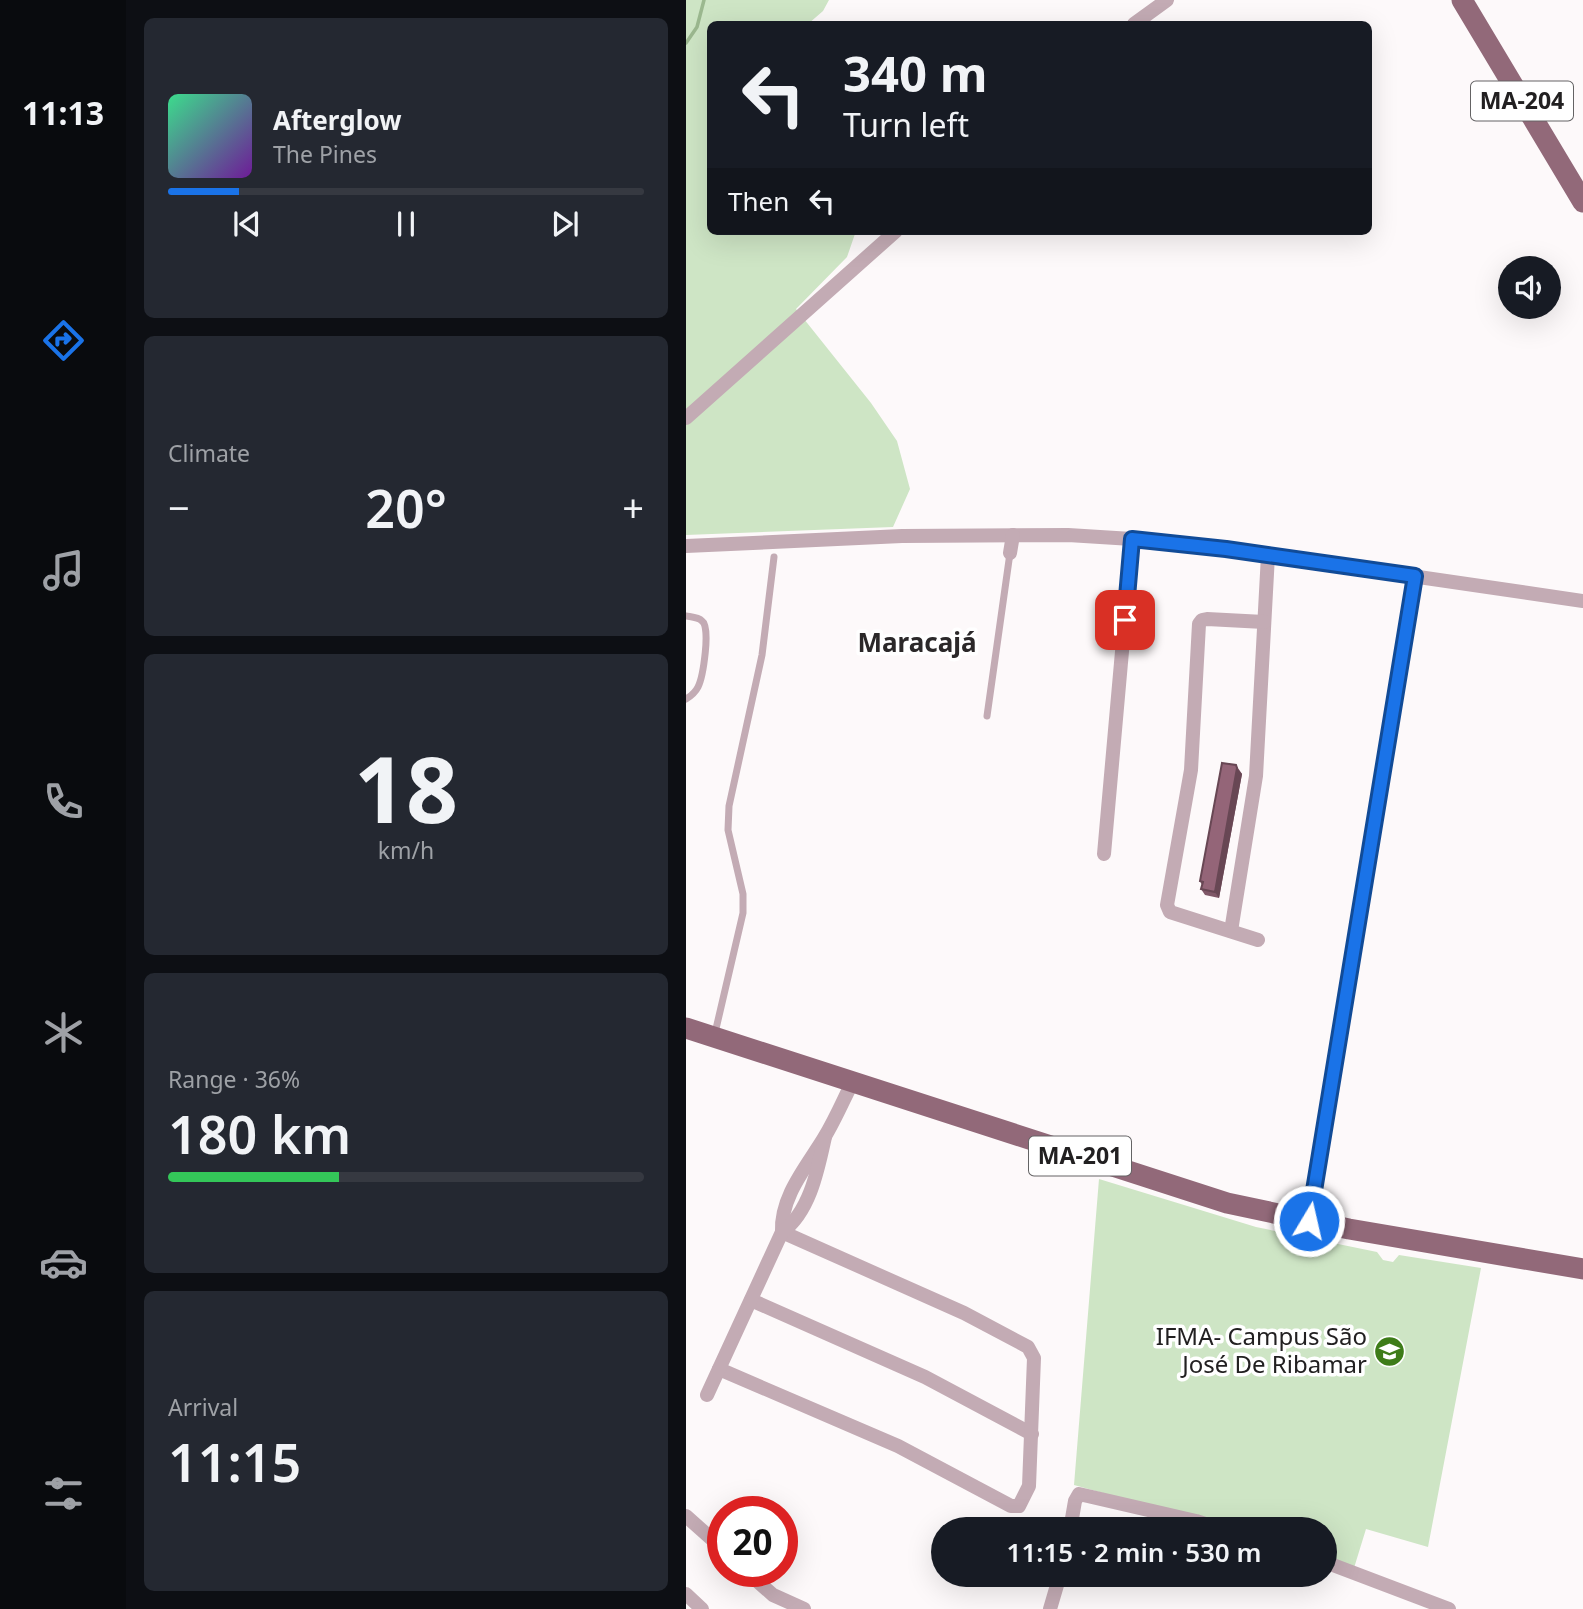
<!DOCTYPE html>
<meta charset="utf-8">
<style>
body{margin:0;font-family:"Noto Sans",sans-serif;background:#242831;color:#f1f3f6;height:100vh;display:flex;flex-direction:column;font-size:26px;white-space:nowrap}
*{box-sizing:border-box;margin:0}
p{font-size:23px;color:#9ea1a6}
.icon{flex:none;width:38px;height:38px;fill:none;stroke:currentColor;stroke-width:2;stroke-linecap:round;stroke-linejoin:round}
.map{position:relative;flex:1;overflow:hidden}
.details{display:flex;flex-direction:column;gap:18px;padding:18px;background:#0d0f14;width:560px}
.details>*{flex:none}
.banner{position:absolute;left:21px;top:21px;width:665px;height:214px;border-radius:10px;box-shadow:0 7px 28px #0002;background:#171b24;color:#f1f3f6;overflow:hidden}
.controls{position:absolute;left:812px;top:256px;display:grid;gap:14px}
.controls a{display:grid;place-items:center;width:63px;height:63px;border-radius:50%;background:#171b24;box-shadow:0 7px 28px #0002;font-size:35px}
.speed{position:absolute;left:21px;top:1496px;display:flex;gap:14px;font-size:35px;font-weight:700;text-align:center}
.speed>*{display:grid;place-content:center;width:91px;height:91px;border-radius:50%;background:#171b24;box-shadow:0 7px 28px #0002;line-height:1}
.speed .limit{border:10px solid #d22;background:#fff;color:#111}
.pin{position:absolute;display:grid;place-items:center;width:60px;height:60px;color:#fff;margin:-30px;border-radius:14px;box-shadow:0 4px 10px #0006}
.me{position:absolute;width:77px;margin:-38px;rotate:9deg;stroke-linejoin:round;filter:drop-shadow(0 0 5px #0008)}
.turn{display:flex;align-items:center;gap:24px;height:147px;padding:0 21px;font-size:32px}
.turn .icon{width:91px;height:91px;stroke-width:2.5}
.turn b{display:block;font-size:49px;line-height:60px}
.then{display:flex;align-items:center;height:66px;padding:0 21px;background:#0003;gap:14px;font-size:26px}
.big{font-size:52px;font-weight:600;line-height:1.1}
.details .widget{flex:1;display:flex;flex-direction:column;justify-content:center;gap:10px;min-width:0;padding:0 24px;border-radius:10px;background:#242831}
.details .dial{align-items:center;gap:0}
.dial b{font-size:91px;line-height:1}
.song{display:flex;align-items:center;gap:21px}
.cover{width:84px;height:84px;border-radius:10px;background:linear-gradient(135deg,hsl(150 70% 55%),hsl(280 70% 35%))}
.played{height:7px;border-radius:4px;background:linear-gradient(90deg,#1a73e8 15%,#363941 15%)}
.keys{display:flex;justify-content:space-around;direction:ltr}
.heat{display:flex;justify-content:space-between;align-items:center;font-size:38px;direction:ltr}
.charge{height:10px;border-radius:5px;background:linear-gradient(90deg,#34c759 36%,#363941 0)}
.trip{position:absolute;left:245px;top:1517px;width:406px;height:70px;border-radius:35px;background:#171b24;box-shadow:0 7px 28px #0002;font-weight:600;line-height:70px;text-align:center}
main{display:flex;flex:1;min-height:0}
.tabs{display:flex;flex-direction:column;width:126px;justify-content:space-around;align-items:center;background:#090b0e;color:#9ea1a6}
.tabs .icon{width:49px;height:49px}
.tabs .current{color:#1a73e8}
.tabs b{font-size:32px;color:#f1f3f6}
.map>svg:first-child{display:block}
</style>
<main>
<nav class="tabs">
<b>11:13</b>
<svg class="icon current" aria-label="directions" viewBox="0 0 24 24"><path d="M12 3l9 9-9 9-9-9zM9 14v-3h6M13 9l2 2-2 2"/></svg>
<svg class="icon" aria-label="music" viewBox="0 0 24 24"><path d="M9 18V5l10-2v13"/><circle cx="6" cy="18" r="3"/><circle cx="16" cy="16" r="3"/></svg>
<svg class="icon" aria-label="phone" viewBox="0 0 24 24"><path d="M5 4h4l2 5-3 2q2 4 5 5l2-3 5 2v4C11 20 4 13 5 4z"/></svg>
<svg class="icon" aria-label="climate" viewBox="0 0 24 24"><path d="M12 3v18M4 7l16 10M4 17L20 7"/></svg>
<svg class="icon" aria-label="car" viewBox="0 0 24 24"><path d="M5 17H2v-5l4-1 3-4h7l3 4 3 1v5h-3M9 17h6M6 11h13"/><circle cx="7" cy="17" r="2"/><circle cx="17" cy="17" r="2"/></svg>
<svg class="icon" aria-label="filters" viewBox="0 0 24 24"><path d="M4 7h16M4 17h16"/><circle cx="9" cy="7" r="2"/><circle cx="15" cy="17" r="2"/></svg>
</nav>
<section class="details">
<div class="widget">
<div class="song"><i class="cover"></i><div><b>Afterglow</b><p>The Pines</p></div></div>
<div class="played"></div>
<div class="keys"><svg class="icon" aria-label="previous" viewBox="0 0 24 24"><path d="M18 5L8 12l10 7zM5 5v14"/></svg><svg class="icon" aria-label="pause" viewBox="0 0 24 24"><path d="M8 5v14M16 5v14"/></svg><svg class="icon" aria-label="next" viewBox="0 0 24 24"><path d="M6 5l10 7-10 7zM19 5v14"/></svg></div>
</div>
<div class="widget"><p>Climate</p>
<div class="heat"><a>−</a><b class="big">20°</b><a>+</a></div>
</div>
<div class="widget dial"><b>18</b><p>km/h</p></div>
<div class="widget"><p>Range · 36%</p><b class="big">180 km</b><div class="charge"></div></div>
<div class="widget"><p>Arrival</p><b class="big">11:15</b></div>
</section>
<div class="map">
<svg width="897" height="1609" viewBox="0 0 897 1609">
<rect width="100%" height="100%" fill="#fdf9fa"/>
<g fill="#cee5c5">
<path d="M 0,0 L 143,0 L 137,11 L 122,24 L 24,24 L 24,231 L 170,231 L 161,257 L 110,309 L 185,403 L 211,441 L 224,489 L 207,527 L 0,535 Z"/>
<path d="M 413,1179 L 570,1227 L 691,1252 L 697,1260 L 707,1262 L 713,1255 L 795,1268 L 742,1547 L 680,1529 L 668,1568 L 639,1558 L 639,1530 L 547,1529 L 388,1485 Z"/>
</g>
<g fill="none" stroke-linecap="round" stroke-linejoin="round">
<path stroke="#9bb88f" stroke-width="3.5" d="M 0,43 L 11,27 L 18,0"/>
<g stroke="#c3abb4" stroke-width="7">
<path d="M 0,616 C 5,617 12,617 16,621 C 25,627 17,677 12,687 C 9,693 5,696 0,699"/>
<path d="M 301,716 L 324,553"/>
<path d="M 29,1033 L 57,913 L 57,894 L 42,830 L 43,806 L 76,655 L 88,557"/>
<path d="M 624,1218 L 729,577"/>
</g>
<g stroke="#c3abb4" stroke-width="14">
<path d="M 448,24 L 481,0"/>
<path d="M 0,418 L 210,231"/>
<path d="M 0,546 L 216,536 L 382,535 L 446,539 L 540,549 L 897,601"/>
<path d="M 324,553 L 327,535"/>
<path d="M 418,854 L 446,539"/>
<path d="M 545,931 L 570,776 L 582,555"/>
<path d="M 572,940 L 484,912 L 481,905 L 505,770 L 513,624 L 516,620 L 521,619 L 578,622"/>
<path d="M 96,1232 C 94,1197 121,1166 138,1138 C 149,1120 157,1101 166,1083"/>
<path d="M 65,1300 L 239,1377 L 346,1434"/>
<path d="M 33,1369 L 212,1446 L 325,1506 L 333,1506 L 343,1486 L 348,1358 L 342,1347 L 278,1313 L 96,1232"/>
<path d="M 21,1395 L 96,1232 C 124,1212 132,1169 139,1137"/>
<path d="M 0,1516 L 37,1549"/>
<path d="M 384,1530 L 389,1501 L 393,1494 L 510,1521 L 537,1530"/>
<path d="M 639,1562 L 763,1609"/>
<path d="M 61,1572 L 87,1595 L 118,1609"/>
<path d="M 0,1594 L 16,1609"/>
<path d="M 364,1609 L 374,1575"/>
</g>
<g stroke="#926979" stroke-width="21">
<path d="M 776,0 L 897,202"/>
<path d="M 0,1028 L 541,1203 L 663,1229 L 897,1269"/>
</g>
</g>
<path fill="#7f5767" d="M 550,765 L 556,774 L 533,898 L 519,895 L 515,889 L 516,885 L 514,881 Z"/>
<path fill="#684754" d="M 551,768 L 556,774 L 533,898 L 529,892 Z"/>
<path fill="#946578" stroke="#684754" stroke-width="2" d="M 536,763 L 550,765 L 551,768 L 529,892 L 515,889 L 517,882 L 514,881 Z"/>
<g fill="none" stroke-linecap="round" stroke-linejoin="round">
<defs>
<path id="route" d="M 439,620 L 446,539 L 540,549 L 729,576 L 623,1221"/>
</defs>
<use href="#route" stroke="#114b97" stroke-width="18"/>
<use href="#route" stroke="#1a73e8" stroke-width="12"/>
</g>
<defs>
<symbol id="school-disc" viewBox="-11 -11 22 22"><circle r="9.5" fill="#3e7c19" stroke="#fff"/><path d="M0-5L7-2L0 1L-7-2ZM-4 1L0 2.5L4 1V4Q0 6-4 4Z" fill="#fff"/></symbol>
</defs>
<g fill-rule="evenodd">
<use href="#school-disc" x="686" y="1334" width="35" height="35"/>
</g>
<g text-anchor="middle" stroke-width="7" stroke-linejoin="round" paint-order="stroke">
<g fill="#fff" stroke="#646364" stroke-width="2">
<rect x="785" y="81.5" width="102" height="39" rx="5"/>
<rect x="343" y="1136.5" width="102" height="39" rx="5"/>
</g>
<g font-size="23" font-weight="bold" fill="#222021">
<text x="836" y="109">MA-204</text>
<text x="394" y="1164">MA-201</text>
</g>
<g font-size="24" fill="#222021" stroke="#fff" text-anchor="end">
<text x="681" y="1345">IFMA- Campus São<tspan x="681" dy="28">José De Ribamar</tspan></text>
</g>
<g font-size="26" font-weight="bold" fill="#2b2829" stroke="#fff">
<text x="231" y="652">Maracajá</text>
</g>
</g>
</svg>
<div class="controls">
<a><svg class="icon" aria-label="sound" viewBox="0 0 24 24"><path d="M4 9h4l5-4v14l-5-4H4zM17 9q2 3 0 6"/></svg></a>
</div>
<div class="speed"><div class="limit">20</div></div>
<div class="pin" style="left:439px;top:620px;background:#d93025"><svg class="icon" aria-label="arrive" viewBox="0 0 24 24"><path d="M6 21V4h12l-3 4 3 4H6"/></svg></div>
<svg class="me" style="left:623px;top:1221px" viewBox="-20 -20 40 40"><circle r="17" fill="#1a73e8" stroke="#fff" stroke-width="3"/><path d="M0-11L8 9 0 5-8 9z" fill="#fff"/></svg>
<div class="trip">11:15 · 2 min · 530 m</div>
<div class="banner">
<div class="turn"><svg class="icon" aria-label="left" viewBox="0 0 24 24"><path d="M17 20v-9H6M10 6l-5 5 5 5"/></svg><div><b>340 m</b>Turn left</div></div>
<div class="then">Then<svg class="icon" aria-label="left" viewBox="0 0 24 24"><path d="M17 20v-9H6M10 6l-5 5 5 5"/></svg></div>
</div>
</div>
</main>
